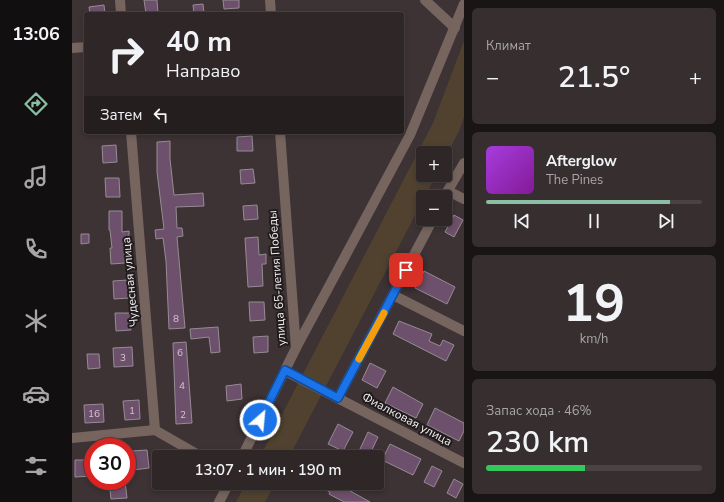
<!DOCTYPE html>
<html lang="ru">
<meta charset="utf-8">
<style>
body{margin:0;font-family:"Nunito Sans",sans-serif;background:#362e2f;color:#f1f3f6;height:100vh;display:flex;flex-direction:column;font-size:15px;white-space:nowrap}
*{box-sizing:border-box;margin:0}
p{font-size:13px;color:#a7a5a7}
.icon{flex:none;width:22px;height:22px;fill:none;stroke:currentColor;stroke-width:2;stroke-linecap:round;stroke-linejoin:round}
.map{position:relative;flex:1;overflow:hidden}
.side{display:flex;flex-direction:column;gap:8px;padding:8px;background:#191515;width:260px}
.side>*{flex:none}
.hud{position:absolute;left:12px;top:12px;width:320px;height:122px;border-radius:4px;box-shadow:0 2px 6px #0003,0 0 0 1px #494344;background:#2e2627;color:#f1f3f6;overflow:hidden}
.buttons{position:absolute;left:344px;top:146px;display:grid;gap:8px}
.buttons a{display:grid;place-items:center;width:36px;height:36px;border-radius:4px;background:#2e2627;box-shadow:0 2px 6px #0003,0 0 0 1px #494344;font-size:20px}
.speed{position:absolute;left:12px;top:438px;display:flex;gap:8px;font-size:20px;font-weight:700;text-align:center}
.speed>*{display:grid;place-content:center;width:52px;height:52px;border-radius:50%;background:#2e2627;box-shadow:0 2px 6px #0003,0 0 0 1px #494344;line-height:1}
.speed .limit{border:6px solid #d22;background:#fff;color:#111}
.pin{position:absolute;display:grid;place-items:center;width:34px;height:34px;color:#fff;margin:-17px;border-radius:8px;box-shadow:0 2px 6px #0006}
.me{position:absolute;width:44px;margin:-22px;rotate:27deg;stroke-linejoin:round;filter:drop-shadow(0 0 3px #0008)}
.turn{display:flex;align-items:center;gap:14px;height:84px;padding:0 16px;font-size:18px}
.turn .icon{width:52px;height:52px;stroke-width:2.5}
.turn b{display:block;font-size:28px;line-height:34px}
.then{display:flex;align-items:center;height:38px;padding:0 16px;background:#0003;gap:8px;font-size:15px}
.big{font-size:30px;font-weight:600;line-height:1.1}
.side .card{flex:1;display:flex;flex-direction:column;justify-content:center;gap:6px;min-width:0;padding:0 14px;border-radius:6px;background:#362e2f}
.side .dial{align-items:center;gap:0}
.dial b{font-size:52px;line-height:1}
.song{display:flex;align-items:center;gap:12px}
.cover{width:48px;height:48px;border-radius:6px;background:linear-gradient(135deg,hsl(280 70% 55%),hsl(290 70% 35%))}
.played{height:4px;border-radius:2px;background:linear-gradient(90deg,#8abfa5 85%,#494344 85%)}
.keys{display:flex;justify-content:space-around;direction:ltr}
.heat{display:flex;justify-content:space-between;align-items:center;font-size:22px;direction:ltr}
.charge{height:6px;border-radius:3px;background:linear-gradient(90deg,#34c759 46%,#494344 0)}
.trip{position:absolute;left:80px;top:450px;width:232px;height:40px;border-radius:4px;background:#2e2627;box-shadow:0 2px 6px #0003,0 0 0 1px #494344;font-weight:600;line-height:40px;text-align:center}
main{display:flex;flex:1;min-height:0}
.dock{display:flex;flex-direction:column;width:72px;justify-content:space-around;align-items:center;background:#120f10;color:#a7a5a7}
.dock .icon{width:28px;height:28px}
.dock .active{color:#8abfa5}
.dock b{font-size:18px;color:#f1f3f6}
.map>svg:first-child{display:block}
</style>
<main>
<nav class="dock">
<b>13:06</b>
<svg class="icon active" aria-label="directions" viewBox="0 0 24 24"><path d="M12 3l9 9-9 9-9-9zM9 14v-3h6M13 9l2 2-2 2"/></svg>
<svg class="icon" aria-label="music" viewBox="0 0 24 24"><path d="M9 18V5l10-2v13"/><circle cx="6" cy="18" r="3"/><circle cx="16" cy="16" r="3"/></svg>
<svg class="icon" aria-label="phone" viewBox="0 0 24 24"><path d="M5 4h4l2 5-3 2q2 4 5 5l2-3 5 2v4C11 20 4 13 5 4z"/></svg>
<svg class="icon" aria-label="climate" viewBox="0 0 24 24"><path d="M12 3v18M4 7l16 10M4 17L20 7"/></svg>
<svg class="icon" aria-label="car" viewBox="0 0 24 24"><path d="M5 17H2v-5l4-1 3-4h7l3 4 3 1v5h-3M9 17h6M6 11h13"/><circle cx="7" cy="17" r="2"/><circle cx="17" cy="17" r="2"/></svg>
<svg class="icon" aria-label="filters" viewBox="0 0 24 24"><path d="M4 7h16M4 17h16"/><circle cx="9" cy="7" r="2"/><circle cx="15" cy="17" r="2"/></svg>
</nav>
<div class="map">
<svg width="392" height="502" viewBox="0 0 392 502">
<rect width="100%" height="100%" fill="#3d3234"/>
<g fill="#514230">
<path d="M 392,41 L 392,117 L 387,131 L 373,158 L 373,153 L 351,153 L 351,175 L 364,175 L 353,197 L 351,197 L 351,200 L 217,457 L 188,457 L 361,123 Z"/>
<path d="M 174,483 L 203,483 L 193,502 L 164,502 Z"/>
</g>
<g fill="#6d506b" stroke="#958c94">
<path d="M 72,0 L 85,0 L 86,13 L 74,14 Z"/>
<path d="M 151,0 L 167,0 L 167,8 L 152,9 Z"/>
<path d="M 131,4 L 132,13 L 122,14 L 121,5 Z"/>
<path d="M 32,5 L 33,14 L 18,14 L 17,7 Z"/>
<path d="M 180,136 L 181,151 L 165,151 L 165,137 Z"/>
<path d="M 98,141 L 98,159 L 102,195 L 131,193 L 132,206 L 104,207 L 105,228 L 110,228 L 111,236 L 105,237 L 113,328 L 97,329 L 94,261 L 91,238 L 84,239 L 83,230 L 92,229 L 85,172 L 85,142 Z"/>
<path d="M 44,145 L 45,162 L 31,163 L 30,146 Z"/>
<path d="M 181,169 L 183,183 L 169,184 L 168,170 Z"/>
<path d="M 33,178 L 47,178 L 48,197 L 34,197 Z"/>
<path d="M 185,205 L 186,219 L 172,220 L 171,206 Z"/>
<path d="M 37,211 L 50,211 L 50,232 L 57,231 L 57,240 L 52,240 L 53,263 L 39,264 L 38,248 L 40,248 L 38,230 L 37,230 Z"/>
<path d="M 382,215 L 391,220 L 382,237 L 373,232 Z"/>
<path d="M 9,234 L 17,234 L 17,243 L 9,244 Z"/>
<path d="M 186,237 L 187,255 L 194,254 L 194,264 L 190,264 L 191,286 L 176,287 L 173,238 Z"/>
<path d="M 352,271 L 383,287 L 375,304 L 343,288 Z"/>
<path d="M 56,280 L 57,298 L 42,299 L 41,281 Z"/>
<path d="M 177,302 L 192,302 L 193,320 L 178,321 Z"/>
<path d="M 43,313 L 58,313 L 59,330 L 44,331 Z"/>
<path d="M 327,321 L 360,334 L 357,341 L 368,346 L 371,340 L 382,345 L 374,361 L 321,334 Z"/>
<path d="M 146,327 L 148,352 L 139,353 L 137,337 L 119,339 L 118,329 Z"/>
<path d="M 196,336 L 196,352 L 182,353 L 181,337 Z"/>
<path d="M 114,342 L 120,423 L 104,424 L 101,343 Z"/>
<path d="M 60,347 L 61,366 L 42,367 L 41,348 Z"/>
<path d="M 15,354 L 27,354 L 28,368 L 16,369 Z"/>
<path d="M 298,363 L 314,371 L 305,388 L 290,380 Z"/>
<path d="M 169,384 L 170,399 L 155,401 L 154,386 Z"/>
<path d="M 321,387 L 351,404 L 344,418 L 313,403 Z"/>
<path d="M 67,400 L 68,419 L 53,420 L 51,401 Z"/>
<path d="M 31,404 L 32,422 L 13,423 L 12,405 Z"/>
<path d="M 363,408 L 392,423 L 392,431 L 387,441 L 355,425 Z"/>
<path d="M 266,424 L 281,432 L 271,451 L 256,444 Z"/>
<path d="M 296,432 L 306,437 L 298,454 L 288,449 Z"/>
<path d="M 318,444 L 349,459 L 341,475 L 310,460 Z"/>
<path d="M 75,450 L 77,468 L 61,470 L 60,451 Z"/>
<path d="M 3,460 L 20,460 L 21,476 L 3,477 Z"/>
<path d="M 360,466 L 370,471 L 362,487 L 352,482 Z"/>
<path d="M 382,479 L 391,484 L 384,498 L 375,493 Z"/>
<path d="M 37,481 L 53,481 L 55,498 L 39,499 Z"/>
<path d="M 240,483 L 264,483 L 298,502 L 272,502 L 257,494 L 258,492 Z"/>
</g>
<g fill="none" stroke-linecap="round" stroke-linejoin="round">
<g stroke="#76645f" stroke-width="10">
<path d="M 48,0 L 49,14"/>
<path d="M 198,0 L 199,14"/>
<path d="M 353,0 L 383,28"/>
<path d="M 0,48 L 14,47"/>
<path d="M 59,132 L 83,430"/>
<path d="M 376,191 L 392,199"/>
<path d="M 372,197 L 392,163"/>
<path d="M 321,295 L 392,331"/>
<path d="M 224,348 L 338,135 L 392,4"/>
<path d="M 213,371 L 392,463"/>
<path d="M 266,398 L 361,219"/>
<path d="M 0,438 L 83,430 L 130,457"/>
<path d="M 170,457 L 224,348 L 208,132"/>
<path d="M 147,502 L 157,483"/>
</g>
</g>
<g fill="none" stroke-linecap="round" stroke-linejoin="round">
<defs>
<path id="route" d="M 188,420 L 213,370 L 266,398 L 334,270"/>
</defs>
<use href="#route" stroke="#114b97" stroke-width="10"/>
<use href="#route" stroke="#1a73e8" stroke-width="7"/>
<path stroke="#f59e0b" stroke-width="7" d="M 287,359 L 312,313"/>
</g>
<g text-anchor="middle" stroke-width="4" stroke-linejoin="round" paint-order="stroke">
<g font-size="10" fill="#d2c6ce">
<text x="104" y="322">8</text>
<text x="108" y="356">6</text>
<text x="51" y="361">3</text>
<text x="110" y="389">4</text>
<text x="60" y="414">1</text>
<text x="22" y="417">16</text>
<text x="111" y="418">2</text>
</g>
<g font-size="12" fill="#f4edef" stroke="#201b1c">
<text transform="translate(205 278) rotate(-94)" y="4">улица 65-летия Победы</text>
<text transform="translate(58 282) rotate(-95)" y="4">Чудесная улица</text>
<text transform="translate(335 419) rotate(28)" y="4">Фиалковая улица</text>
</g>
</g>
</svg>
<div class="buttons">
<a>+</a>
<a>−</a>
</div>
<div class="speed"><div class="limit">30</div></div>
<div class="pin" style="left:334px;top:270px;background:#d93025"><svg class="icon" aria-label="arrive" viewBox="0 0 24 24"><path d="M6 21V4h12l-3 4 3 4H6"/></svg></div>
<svg class="me" style="left:188px;top:420px" viewBox="-20 -20 40 40"><circle r="17" fill="#1a73e8" stroke="#fff" stroke-width="3"/><path d="M0-11L8 9 0 5-8 9z" fill="#fff"/></svg>
<div class="trip">13:07 · 1 мин · 190 m</div>
<div class="hud">
<div class="turn"><svg class="icon" aria-label="right" viewBox="0 0 24 24"><path d="M7 20v-9h11M14 6l5 5-5 5"/></svg><div><b>40 m</b>Направо</div></div>
<div class="then">Затем<svg class="icon" aria-label="left" viewBox="0 0 24 24"><path d="M17 20v-9H6M10 6l-5 5 5 5"/></svg></div>
</div>
</div>
<section class="side">
<div class="card"><p>Климат</p>
<div class="heat"><a>−</a><b class="big">21.5°</b><a>+</a></div>
</div>
<div class="card">
<div class="song"><i class="cover"></i><div><b>Afterglow</b><p>The Pines</p></div></div>
<div class="played"></div>
<div class="keys"><svg class="icon" aria-label="previous" viewBox="0 0 24 24"><path d="M18 5L8 12l10 7zM5 5v14"/></svg><svg class="icon" aria-label="pause" viewBox="0 0 24 24"><path d="M8 5v14M16 5v14"/></svg><svg class="icon" aria-label="next" viewBox="0 0 24 24"><path d="M6 5l10 7-10 7zM19 5v14"/></svg></div>
</div>
<div class="card dial"><b>19</b><p>km/h</p></div>
<div class="card"><p>Запас хода · 46%</p><b class="big">230 km</b><div class="charge"></div></div>
</section>
</main>
